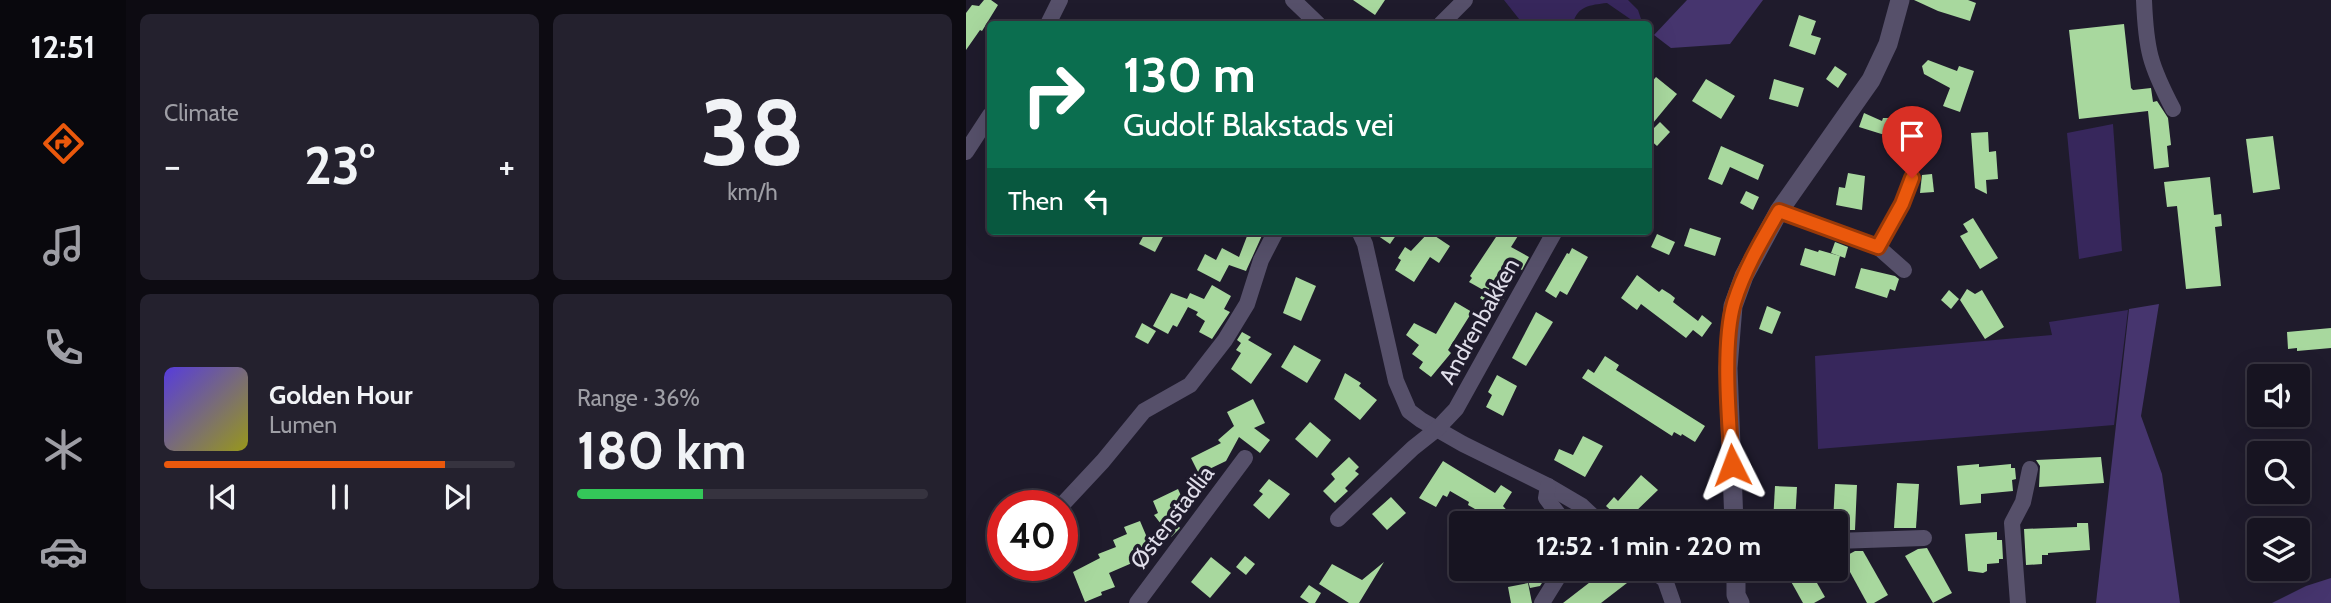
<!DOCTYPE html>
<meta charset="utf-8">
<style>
body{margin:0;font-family:Cabin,sans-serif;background:#24212e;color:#f1f3f6;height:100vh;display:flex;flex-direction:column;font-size:26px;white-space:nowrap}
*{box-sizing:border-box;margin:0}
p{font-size:23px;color:#9e9ea5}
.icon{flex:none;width:38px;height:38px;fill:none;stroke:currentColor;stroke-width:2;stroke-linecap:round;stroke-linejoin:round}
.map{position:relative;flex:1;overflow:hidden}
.sheet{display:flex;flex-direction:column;gap:14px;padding:14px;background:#0d0b12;width:840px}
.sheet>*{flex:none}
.hud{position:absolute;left:21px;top:21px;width:665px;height:214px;border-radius:7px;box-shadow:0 7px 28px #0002,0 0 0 2px #36333f;background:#0b6e4f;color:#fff;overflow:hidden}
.buttons{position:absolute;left:1281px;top:364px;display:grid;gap:14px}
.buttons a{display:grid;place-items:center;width:63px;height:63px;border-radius:7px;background:#171421;box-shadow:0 7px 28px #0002,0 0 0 2px #36333f;font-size:35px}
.speed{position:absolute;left:21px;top:490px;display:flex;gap:14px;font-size:35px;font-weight:700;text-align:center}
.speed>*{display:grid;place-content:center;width:91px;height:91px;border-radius:50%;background:#171421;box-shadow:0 7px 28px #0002,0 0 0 2px #36333f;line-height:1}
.speed .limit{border:10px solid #d22;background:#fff;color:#111}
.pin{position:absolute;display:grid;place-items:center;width:60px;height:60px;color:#fff;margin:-72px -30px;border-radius:50% 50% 50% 0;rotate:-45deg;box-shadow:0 0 7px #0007}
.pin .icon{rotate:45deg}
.me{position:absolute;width:77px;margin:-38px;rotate:357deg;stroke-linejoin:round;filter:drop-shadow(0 0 5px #0008)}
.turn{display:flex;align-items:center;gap:24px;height:147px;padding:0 21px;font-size:32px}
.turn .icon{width:91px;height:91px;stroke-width:2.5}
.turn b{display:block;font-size:49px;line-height:60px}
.then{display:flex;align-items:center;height:66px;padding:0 21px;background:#0003;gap:14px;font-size:26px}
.big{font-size:52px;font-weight:700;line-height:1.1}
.sheet .widget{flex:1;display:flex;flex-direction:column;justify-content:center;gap:10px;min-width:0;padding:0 24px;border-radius:10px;background:#24212e}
.sheet .dial{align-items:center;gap:0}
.dial b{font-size:91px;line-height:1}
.song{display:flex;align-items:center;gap:21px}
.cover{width:84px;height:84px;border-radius:10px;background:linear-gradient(135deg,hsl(250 70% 55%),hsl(60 70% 35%))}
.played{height:7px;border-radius:4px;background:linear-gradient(90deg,#ea580c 80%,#36333f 80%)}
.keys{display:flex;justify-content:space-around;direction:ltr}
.heat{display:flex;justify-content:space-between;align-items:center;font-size:38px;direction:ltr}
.charge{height:10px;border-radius:5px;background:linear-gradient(90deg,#34c759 36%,#36333f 0)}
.sheet .tiles{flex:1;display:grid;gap:14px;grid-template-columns:repeat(2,1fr)}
.trip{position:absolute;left:483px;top:511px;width:399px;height:70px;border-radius:7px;background:#171421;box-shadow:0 7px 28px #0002,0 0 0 2px #36333f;font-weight:700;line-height:70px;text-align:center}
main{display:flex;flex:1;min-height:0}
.tab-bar{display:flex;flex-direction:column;width:126px;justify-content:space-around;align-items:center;background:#09080d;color:#9e9ea5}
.tab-bar .icon{width:49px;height:49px}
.tab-bar .selected{color:#ea580c}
.tab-bar b{font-size:32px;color:#f1f3f6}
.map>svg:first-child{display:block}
</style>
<main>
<nav class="tab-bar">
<b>12:51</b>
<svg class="icon selected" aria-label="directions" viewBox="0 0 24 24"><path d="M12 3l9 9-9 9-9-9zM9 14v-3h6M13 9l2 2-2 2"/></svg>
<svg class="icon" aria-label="music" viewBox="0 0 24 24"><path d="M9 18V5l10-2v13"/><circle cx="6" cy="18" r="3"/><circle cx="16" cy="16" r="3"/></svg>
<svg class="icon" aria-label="phone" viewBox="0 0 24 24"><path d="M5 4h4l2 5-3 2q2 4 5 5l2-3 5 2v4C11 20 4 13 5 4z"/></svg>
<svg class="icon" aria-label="climate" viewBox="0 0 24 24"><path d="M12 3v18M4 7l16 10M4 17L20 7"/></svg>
<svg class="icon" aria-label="car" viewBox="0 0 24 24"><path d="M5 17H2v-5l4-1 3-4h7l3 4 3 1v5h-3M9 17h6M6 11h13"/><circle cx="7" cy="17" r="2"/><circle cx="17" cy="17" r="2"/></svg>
</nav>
<section class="sheet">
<div class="tiles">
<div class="widget"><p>Climate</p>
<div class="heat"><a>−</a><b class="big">23°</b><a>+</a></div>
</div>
<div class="widget dial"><b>38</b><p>km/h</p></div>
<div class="widget">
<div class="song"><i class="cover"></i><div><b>Golden Hour</b><p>Lumen</p></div></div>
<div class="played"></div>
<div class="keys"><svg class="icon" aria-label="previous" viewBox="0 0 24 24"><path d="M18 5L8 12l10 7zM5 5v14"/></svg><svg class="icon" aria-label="pause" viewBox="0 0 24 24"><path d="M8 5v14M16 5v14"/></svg><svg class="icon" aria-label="next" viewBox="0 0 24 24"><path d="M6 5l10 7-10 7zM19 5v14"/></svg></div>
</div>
<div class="widget"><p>Range · 36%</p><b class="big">180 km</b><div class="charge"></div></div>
</div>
</section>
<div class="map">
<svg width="1365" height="603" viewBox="0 0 1365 603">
<rect width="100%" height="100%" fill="#1f1b2c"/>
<g fill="#37275c">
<path d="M 538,0 L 662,0 L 672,10 L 675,19 L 670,23 L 641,3 C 624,5 611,6 607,24 L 557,24 Z"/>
<path d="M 1147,124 L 1156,251 L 1113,259 L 1101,133 Z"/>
<path d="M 1162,310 L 1148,425 L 852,449 L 849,356 L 1086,335 L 1083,322 Z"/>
</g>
<g fill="#46356e">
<path d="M 721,0 L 797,0 L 764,44 L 705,48 L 688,35 Z"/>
<path d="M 1193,304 L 1175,416 L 1196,474 L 1214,603 L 1130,603 L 1163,309 Z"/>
<path d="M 1365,578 L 1365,603 L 1306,603 L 1340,586 Z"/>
</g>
<g fill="#a8d89e">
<path d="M 18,0 L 25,0 L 32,5 L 16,31 L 14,30 L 0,50 L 0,13 L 6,5 L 13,6 Z"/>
<path d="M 387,0 L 419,0 L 409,15 Z"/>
<path d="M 948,0 L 1002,0 L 1010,3 L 1004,21 L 972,11 Z"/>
<path d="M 833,15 L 850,21 L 845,35 L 855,38 L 849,55 L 823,46 Z"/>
<path d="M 1158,24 L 1165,88 L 1167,90 L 1185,88 L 1187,102 L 1191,101 L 1202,118 L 1205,145 L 1201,146 L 1203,167 L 1188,169 L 1182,111 L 1113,119 L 1103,30 Z"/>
<path d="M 962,60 L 991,71 L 993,66 L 1008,71 L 994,112 L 977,106 L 984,88 L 958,74 L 956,66 Z"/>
<path d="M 869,66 L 881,74 L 872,88 L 860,79 Z"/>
<path d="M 690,77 L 711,94 L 682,129 L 682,86 Z"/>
<path d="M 740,79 L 769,96 L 755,119 L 726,101 Z"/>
<path d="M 808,79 L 838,88 L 832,107 L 803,99 Z"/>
<path d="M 898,113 L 916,121 L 917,118 L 925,118 L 944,124 L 938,141 L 893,127 Z"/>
<path d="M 694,122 L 704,132 L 691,146 L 682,138 L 682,134 Z"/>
<path d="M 1022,132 L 1023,152 L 1030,151 L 1032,179 L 1020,180 L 1021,194 L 1009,188 L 1005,133 Z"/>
<path d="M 1307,136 L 1314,189 L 1287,193 L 1280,139 Z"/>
<path d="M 755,146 L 798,165 L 792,180 L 764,167 L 756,185 L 742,179 Z"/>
<path d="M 882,173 L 899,176 L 896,210 L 870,205 L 873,187 L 879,188 Z"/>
<path d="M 966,174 L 968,192 L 954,193 L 956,175 Z"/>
<path d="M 1244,177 L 1248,215 L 1255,214 L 1256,226 L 1249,227 L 1255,286 L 1220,289 L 1211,206 L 1201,207 L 1198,182 Z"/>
<path d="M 780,191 L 793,197 L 787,210 L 774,203 Z"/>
<path d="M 1007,218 L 1032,258 L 1014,269 L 994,236 L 1002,232 L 997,224 Z"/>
<path d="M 724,228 L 755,238 L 749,256 L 718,246 Z"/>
<path d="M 180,231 L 200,231 L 189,252 L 173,244 Z"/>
<path d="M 283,231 L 298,231 L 280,271 L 263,265 L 254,282 L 231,270 L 239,254 L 250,260 L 256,248 L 273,257 Z"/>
<path d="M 405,231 L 433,231 L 424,244 Z"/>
<path d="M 534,231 L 555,231 L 545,247 L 563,257 L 556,270 L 541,261 L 525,287 L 540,295 L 531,310 L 514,298 L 519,291 L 503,282 L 506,278 L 504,276 Z"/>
<path d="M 463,232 L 484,246 L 473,263 L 464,257 L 448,282 L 429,270 L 435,260 L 432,258 L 439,247 L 445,251 Z"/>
<path d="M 691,234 L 709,242 L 703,255 L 685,247 Z"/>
<path d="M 869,242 L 882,247 L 879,258 L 865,253 Z"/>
<path d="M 606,248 L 622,257 L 601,295 L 594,291 L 590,298 L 579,291 L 601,253 L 603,254 Z"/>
<path d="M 839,248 L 852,252 L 853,250 L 874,256 L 869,276 L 834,265 Z"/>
<path d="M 895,268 L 929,276 L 933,279 L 929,291 L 924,289 L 921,298 L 889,288 Z"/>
<path d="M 671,275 L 693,292 L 696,289 L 704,294 L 709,298 L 707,302 L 732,321 L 736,315 L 746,323 L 736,337 L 727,330 L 720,338 L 675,304 L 671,310 L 655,298 Z"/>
<path d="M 330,277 L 350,286 L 335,321 L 317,313 Z"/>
<path d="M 246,285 L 265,296 L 258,309 L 264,312 L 246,339 L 233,332 L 239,321 L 230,315 L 232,312 L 222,307 L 211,327 L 207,325 L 202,334 L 187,326 L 205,293 L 221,299 L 224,293 L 238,299 Z"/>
<path d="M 1001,289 L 1009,294 L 1016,290 L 1038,327 L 1019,339 L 994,300 Z"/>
<path d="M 983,290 L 993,299 L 985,309 L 975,300 Z"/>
<path d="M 489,302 L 506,312 L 482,350 L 485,353 L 465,377 L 453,368 L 457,362 L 446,354 L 453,345 L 440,335 L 448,323 L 470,334 Z"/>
<path d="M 801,306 L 815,312 L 806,334 L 793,329 Z"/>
<path d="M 570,312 L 587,322 L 560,366 L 546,358 Z"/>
<path d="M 176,323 L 190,331 L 182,344 L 169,337 Z"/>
<path d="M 1365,328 L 1365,348 L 1331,351 L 1331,348 L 1322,349 L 1321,332 Z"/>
<path d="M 276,332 L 285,337 L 282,340 L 306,354 L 285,384 L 265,369 L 275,353 L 270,350 L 275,343 L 271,340 Z"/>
<path d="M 328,345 L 355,360 L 341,383 L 315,367 Z"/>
<path d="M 639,356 L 653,365 L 650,370 L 739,426 L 729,442 L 716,434 L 715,436 L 708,432 L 706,436 L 616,378 L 622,369 L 628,373 Z"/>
<path d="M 379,373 L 395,383 L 393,386 L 411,400 L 394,420 L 368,399 Z"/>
<path d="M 531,375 L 551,386 L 537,416 L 520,407 L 526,395 L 522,392 Z"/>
<path d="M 287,399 L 299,423 L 288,428 L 304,440 L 294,453 L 273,437 L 260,461 L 233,474 L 225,458 L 255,443 L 252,440 L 268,426 L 261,412 Z"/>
<path d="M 344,422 L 365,440 L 351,458 L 329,439 Z"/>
<path d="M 617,436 L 637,446 L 619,477 L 588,460 L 593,449 L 607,455 Z"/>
<path d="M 383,457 L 393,467 L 389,471 L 393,474 L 379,488 L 382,491 L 369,503 L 357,491 L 369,479 L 365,474 Z"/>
<path d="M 1135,457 L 1138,483 L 1073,487 L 1074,466 L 1070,460 Z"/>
<path d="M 477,461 L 529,493 L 535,485 L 546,492 L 537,506 L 545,515 L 539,523 L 508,523 L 516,513 L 502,505 L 503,502 L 484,491 L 481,497 L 477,495 L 470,507 L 453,498 Z"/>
<path d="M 1013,464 L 1013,467 L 1045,464 L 1045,468 L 1049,468 L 1050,479 L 1046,480 L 1047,491 L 1015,494 L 1015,503 L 994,505 L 991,466 Z"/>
<path d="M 675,475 L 692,490 L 666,515 L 659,509 L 652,517 L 640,506 L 648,497 L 652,501 Z"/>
<path d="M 303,479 L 324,494 L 303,519 L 287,505 L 297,494 L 293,491 Z"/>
<path d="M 931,483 L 953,484 L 950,528 L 928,528 Z"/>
<path d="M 869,484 L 891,485 L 889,530 L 870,530 L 870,523 L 867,523 Z"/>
<path d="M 809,486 L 831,487 L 829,523 L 807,523 Z"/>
<path d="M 212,489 L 220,507 L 204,515 L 214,528 L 205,537 L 188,515 L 192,513 L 187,501 Z"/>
<path d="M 425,497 L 440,513 L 421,530 L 406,514 Z"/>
<path d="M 174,521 L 185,547 L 170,553 L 173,560 L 143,573 L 149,587 L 135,592 L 136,595 L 119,602 L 107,572 L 134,558 L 132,554 L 150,547 L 147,540 L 161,534 L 158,527 Z"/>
<path d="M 1111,523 L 1122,523 L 1124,550 L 1082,553 L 1082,555 L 1076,555 L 1076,564 L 1060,565 L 1058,529 L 1111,527 Z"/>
<path d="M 1031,532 L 1031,540 L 1036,540 L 1037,559 L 1033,559 L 1033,563 L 1021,564 L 1021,571 L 1017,573 L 1002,571 L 999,534 Z"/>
<path d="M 961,548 L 986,593 L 967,603 L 939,556 L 952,549 Z"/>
<path d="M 889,551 L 897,551 L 922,595 L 908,603 L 901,603 L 878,561 L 878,557 Z"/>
<path d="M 279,556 L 289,564 L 280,575 L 270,567 Z"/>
<path d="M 245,557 L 265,573 L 244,598 L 225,582 Z"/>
<path d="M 418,562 L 393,603 L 383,603 L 353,584 L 366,564 L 396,580 Z"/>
<path d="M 559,569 L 581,569 L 582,573 L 574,586 L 564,588 Z"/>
<path d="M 641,569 L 650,569 L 661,583 L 635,603 L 597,603 Z"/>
<path d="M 818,569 L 843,569 L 859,597 L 848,603 L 837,603 Z"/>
<path d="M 562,583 L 566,603 L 545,603 L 542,587 Z"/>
<path d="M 343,585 L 355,593 L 349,603 L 343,603 L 334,597 Z"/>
</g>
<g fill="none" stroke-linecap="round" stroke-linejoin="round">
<g stroke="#56506a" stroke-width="16">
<path d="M 327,0 L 352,24"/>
<path d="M 1178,0 C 1180,50 1184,65 1207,109"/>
<path d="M 82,24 L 94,0"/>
<path d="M 475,24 L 499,0"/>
<path d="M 0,152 L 24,115"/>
<path d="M 813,211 L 912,247 L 938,270"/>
<path d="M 393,231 L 399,244 L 430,381 L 443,411 L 455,420 L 497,444 L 582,486 L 616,506 L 634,523"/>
<path d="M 912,247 L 936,204 L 946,178"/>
<path d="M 582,486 L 580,498 L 599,523"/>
<path d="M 95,506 L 137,461 L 178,411 L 224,385 L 259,340 L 281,304 L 295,260 L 310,231"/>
<path d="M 372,519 L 447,448 L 471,429 L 490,409 L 589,231"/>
<path d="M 870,541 L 958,538"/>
<path d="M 685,569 L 699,580 L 707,603"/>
<path d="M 171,603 L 279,458"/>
<path d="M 576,603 L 597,569"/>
<path d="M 1052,603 L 1046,523 L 1057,502 L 1064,469"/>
</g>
<g stroke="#56506a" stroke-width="19">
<path d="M 768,523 L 762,368 L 767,306 L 778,276 L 813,211 L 905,80 L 922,44 L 934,0"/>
<path d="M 770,569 L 770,595 L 774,603"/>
</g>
</g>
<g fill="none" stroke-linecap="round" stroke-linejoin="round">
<defs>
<path id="route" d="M 766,465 C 763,421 756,344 768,303 C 778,270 796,240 813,211 L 912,247 L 936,204 L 946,178"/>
</defs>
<use href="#route" stroke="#983908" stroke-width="18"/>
<use href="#route" stroke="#ea580c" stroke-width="12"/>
</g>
<g text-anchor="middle" stroke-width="7" stroke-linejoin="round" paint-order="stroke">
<g font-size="23" fill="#e0deea" stroke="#1f1b2c">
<text transform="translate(513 321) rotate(-61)" y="8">Andrenbakken</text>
<text transform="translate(206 517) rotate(-53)" y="8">Østenstadlia</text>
</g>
</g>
</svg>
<div class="buttons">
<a><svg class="icon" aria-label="sound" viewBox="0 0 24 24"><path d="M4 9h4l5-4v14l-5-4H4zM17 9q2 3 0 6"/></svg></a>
<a><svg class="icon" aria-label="search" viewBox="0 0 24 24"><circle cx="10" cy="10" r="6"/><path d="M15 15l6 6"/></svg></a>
<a><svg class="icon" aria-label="layers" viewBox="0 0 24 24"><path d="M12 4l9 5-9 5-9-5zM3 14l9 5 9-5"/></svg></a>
</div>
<div class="speed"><div class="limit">40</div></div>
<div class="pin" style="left:946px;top:178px;background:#d93025"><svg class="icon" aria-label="arrive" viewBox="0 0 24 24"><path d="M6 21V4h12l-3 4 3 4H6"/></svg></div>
<svg class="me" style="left:766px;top:465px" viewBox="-20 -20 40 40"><path d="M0-17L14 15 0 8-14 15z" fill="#ea580c" stroke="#fff" stroke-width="4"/></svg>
<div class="trip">12:52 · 1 min · 220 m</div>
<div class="hud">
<div class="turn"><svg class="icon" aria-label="right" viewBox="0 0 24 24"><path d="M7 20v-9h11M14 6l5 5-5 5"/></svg><div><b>130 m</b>Gudolf Blakstads vei</div></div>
<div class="then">Then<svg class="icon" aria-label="left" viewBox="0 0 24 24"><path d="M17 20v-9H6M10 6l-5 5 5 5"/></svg></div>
</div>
</div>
</main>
